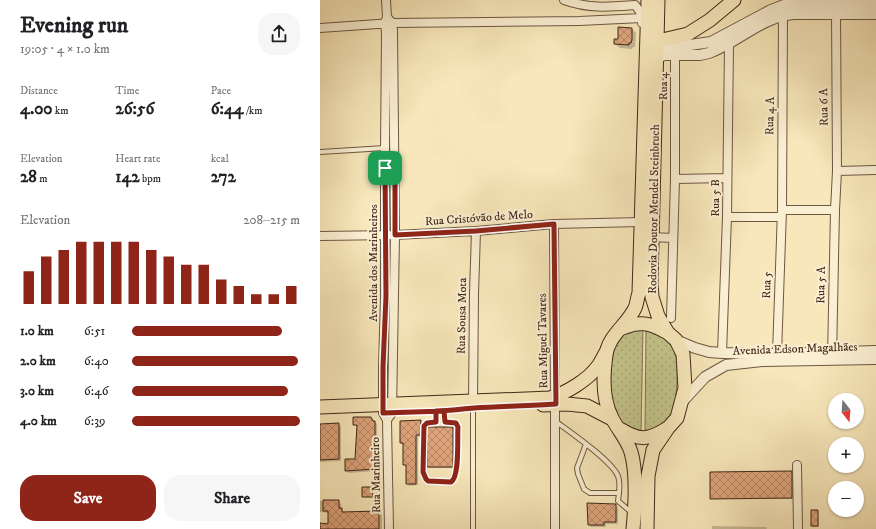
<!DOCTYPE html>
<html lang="en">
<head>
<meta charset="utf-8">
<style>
	body { margin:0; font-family:"IM FELL DW Pica",serif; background:#f6f6f6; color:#202124; height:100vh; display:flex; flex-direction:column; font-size:15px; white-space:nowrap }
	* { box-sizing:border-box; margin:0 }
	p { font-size:13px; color:#757577 }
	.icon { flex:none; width:22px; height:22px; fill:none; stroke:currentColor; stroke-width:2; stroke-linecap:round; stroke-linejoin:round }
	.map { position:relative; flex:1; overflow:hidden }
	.drawer { display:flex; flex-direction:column; background:#fff; width:320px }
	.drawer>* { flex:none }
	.needle { width:26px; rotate:163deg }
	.fabs { position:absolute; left:508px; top:393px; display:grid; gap:8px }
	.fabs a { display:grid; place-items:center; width:36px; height:36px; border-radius:50%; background:#fff; box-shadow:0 1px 3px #0004; font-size:20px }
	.pin { position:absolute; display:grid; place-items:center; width:34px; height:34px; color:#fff; margin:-17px; border-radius:8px; box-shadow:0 2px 6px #0006 }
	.round { display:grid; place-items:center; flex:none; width:42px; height:42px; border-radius:16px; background:#f6f6f6 }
	.summary { display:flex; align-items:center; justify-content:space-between; height:68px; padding:0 20px }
	h1 { font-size:22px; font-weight:700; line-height:30px }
	.metrics { display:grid; grid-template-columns:repeat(3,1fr); gap:6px; height:68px; padding:4px 20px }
	.metrics div { display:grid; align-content:center }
	.metrics b { font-size:17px; font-weight:700 }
	.metrics small { font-size:11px; font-weight:400 }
	.metrics p { font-size:11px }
	.chart { height:112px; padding:8px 20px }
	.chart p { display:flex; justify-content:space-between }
	.chart svg { width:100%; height:72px; margin-top:4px; stroke:#8f2418; stroke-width:6 }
	.button { display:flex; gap:8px; margin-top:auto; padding:8px 20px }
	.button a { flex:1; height:46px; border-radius:16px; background:#8f2418; color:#fff; font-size:16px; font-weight:700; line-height:46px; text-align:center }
	.button a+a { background:#f6f6f6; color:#202124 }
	ul { padding:0 20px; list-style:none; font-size:13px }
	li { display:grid; grid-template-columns:64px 48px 1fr; align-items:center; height:30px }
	li i { height:10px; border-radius:5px; background:#8f2418 }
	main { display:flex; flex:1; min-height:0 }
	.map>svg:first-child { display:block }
	.grass { fill:url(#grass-dots); stroke:#827652 }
	.shadow { fill:#0003 }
	.building { fill:url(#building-cross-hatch); stroke:#412719 }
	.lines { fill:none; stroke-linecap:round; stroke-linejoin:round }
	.service-casing { stroke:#6e5741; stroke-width:6 }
	.minor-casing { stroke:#6e5741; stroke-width:10 }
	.tertiary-casing { stroke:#6e5741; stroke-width:12 }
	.primary-casing { stroke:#412719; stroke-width:15 }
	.trunk-casing { stroke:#412719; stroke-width:15 }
	.service { stroke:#faefd2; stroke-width:4 }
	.minor { stroke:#faefd2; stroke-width:8 }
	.tertiary { stroke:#faefd2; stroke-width:10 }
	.primary { stroke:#f7e7ba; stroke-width:13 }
	.trunk { stroke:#f7e7ba; stroke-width:13 }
	.route-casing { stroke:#fff; stroke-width:8 }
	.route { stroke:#8f2418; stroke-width:5 }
	.labels { text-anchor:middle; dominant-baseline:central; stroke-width:4; stroke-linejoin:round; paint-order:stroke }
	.street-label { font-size:12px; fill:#412719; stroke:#faefd2 }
</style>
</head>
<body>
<main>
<section class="drawer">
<div class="summary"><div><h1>Evening run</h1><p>19:05 · 4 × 1.0 km</p></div><a class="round"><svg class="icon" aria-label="share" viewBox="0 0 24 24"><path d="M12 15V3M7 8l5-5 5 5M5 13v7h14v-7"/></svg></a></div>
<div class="metrics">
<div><p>Distance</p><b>4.00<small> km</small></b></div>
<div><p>Time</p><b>26:56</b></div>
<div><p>Pace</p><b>6:44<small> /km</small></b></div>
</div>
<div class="metrics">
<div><p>Elevation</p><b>28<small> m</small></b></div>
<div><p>Heart rate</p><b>142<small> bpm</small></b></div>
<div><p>kcal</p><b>272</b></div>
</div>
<div class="chart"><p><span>Elevation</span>208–215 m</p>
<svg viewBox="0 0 160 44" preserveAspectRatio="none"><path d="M5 44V24M15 44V15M25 44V11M35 44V6M45 44V6M55 44V6M65 44V6M75 44V11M85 44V15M95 44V20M105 44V20M115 44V29M125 44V33M135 44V38M145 44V38M155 44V33"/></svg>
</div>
<ul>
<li><b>1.0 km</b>6:51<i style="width:89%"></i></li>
<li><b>2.0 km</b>6:40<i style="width:99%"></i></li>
<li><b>3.0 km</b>6:46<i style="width:93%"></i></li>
<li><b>4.0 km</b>6:39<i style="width:100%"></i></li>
</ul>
<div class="button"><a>Save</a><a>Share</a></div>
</section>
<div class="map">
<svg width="556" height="529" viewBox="0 0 556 529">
	<defs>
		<pattern id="grass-dots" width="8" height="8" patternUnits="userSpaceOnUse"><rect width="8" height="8" fill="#c3c48b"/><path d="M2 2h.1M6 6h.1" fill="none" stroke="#a9a877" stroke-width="1.8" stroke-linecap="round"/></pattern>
		<pattern id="building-cross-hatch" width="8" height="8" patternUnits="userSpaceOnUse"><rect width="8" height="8" fill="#dea47b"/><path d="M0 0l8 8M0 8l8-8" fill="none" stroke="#b68664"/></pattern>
	</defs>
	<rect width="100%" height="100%" fill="#f7e7ba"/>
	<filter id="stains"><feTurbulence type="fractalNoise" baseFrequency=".005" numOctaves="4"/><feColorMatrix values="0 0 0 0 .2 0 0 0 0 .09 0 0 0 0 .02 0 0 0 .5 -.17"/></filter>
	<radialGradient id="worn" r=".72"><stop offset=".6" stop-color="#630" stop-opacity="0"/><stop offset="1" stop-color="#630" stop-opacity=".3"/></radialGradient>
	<path class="grass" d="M323,328L321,432L307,427L301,421L290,402L291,363L295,346L304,333Z
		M326,328C336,334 347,338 353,349C358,358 357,369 357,380C356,402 354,430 325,431Z"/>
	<path class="shadow" d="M312,29L316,33L315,47H313L312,49L300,48L295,44Z
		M51,418L57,424V471L29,473L26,471L36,460L38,427L34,425Z
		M101,421L103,424L102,437H98V485L89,486L87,483L86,467L84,464V445L81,443Z
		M0,424H19L21,427V461L0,462Z
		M132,428L133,429L134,468H109L108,467Z
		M471,472L472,474L473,499H392L391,498Z
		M52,488L53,497H44L43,496Z
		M0,501H19L21,504V509L24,513L59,512L62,514V529H0V524L9,525V513L0,512Z
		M296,505L298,508V524H286V527H271L269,525Z
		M498,511L499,527H493L492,525Z
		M392,526L446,527L447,529H392Z"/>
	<path class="building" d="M298,27L312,28V40L311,43H309V45L294,44V39H298Z
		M33,417H51L53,421H55V469L25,471V459H35L37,425H33Z
		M101,420L100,435H96V484H86V465H83V443H80V421Z
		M19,423V459L0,460V424Z
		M107,427H133V467H107Z
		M472,471V498L390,499V472Z
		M42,487H52L53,497H42Z
		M3,500H19V508H22V512L59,511V529H0V523L8,524V511H3Z
		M267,503L296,504V522H284V525H268Z
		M491,510H498V526H491Z"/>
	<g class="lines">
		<defs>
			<path id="service" d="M0,152L65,148
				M116,411V422L107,423L104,426L103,472L106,479L108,481L131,482C140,477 138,435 137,424L136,423L125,422L124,411
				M235,421C250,432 291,460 298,476C301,484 299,493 298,501L311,512
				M266,444L257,468L258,474L264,489L270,493H299
				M153,529V408"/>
			<path id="minor" d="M66,0L67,17L65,23L66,33L65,148V296L63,367V413L67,420L69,529
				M244,0C269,9 289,7 315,5C320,11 322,14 322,23
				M67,17L72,23L73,30L75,235L72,413L67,420
				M0,28L72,23L259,21L322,18
				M517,171L556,170
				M355,179L407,178
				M462,210H515
				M407,217H461
				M234,224L235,404V529
				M0,236L75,235L156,231L234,224L321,222
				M333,237L352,238
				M351,318L355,179V50
				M402,353L407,217L409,43
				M457,354L462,210L463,15
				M512,358L515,210L517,171L516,9
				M153,402L154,294L156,231
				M477,465L478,529"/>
			<path id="tertiary" d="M338,45L344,48H348L391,42L451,10L464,5L556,4
				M337,60L340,57L344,55H380L389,53C418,42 443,16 474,14H556
				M356,340L375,348L389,352L402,353L457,354L556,351
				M362,402L385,377L406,365L442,361L556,359"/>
			<path id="primary" d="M223,405L247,404L267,406L292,419
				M0,407L230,398C246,393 268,380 278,366C281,362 283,357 286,352"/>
			<path id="trunk" d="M338,41L368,34L390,20L414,0
				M300,329C320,320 330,323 348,333
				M300,429C318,440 327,441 346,429
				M313,529C315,508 317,472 311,452C307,439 298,430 292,418C282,399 283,375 286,355C288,336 307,325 315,308C317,304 317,298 319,293L328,0
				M327,529L328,476L333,450L348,428L357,418L365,388L363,354L356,340L348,333L338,316L332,297L331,283L338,0"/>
		</defs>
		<use href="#service" class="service-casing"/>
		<use href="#minor" class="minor-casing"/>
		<use href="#tertiary" class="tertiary-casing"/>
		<use href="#primary" class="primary-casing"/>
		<use href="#trunk" class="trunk-casing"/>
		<use href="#service" class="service"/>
		<use href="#minor" class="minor"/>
		<use href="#tertiary" class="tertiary"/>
		<use href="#primary" class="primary"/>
		<use href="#trunk" class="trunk"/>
	</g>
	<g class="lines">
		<defs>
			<path id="route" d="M65,168L66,296L63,367V413L124,411L125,422L136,423L138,427C137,438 140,477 131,482L108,481L106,479L103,472L104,426L107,423L116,422V411C129,411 141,409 154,408C181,406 208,406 236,404L234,224L156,231L75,235V168H65"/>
		</defs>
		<use href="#route" class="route-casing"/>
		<use href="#route" class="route"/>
	</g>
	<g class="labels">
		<g class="street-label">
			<text transform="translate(343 86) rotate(-90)">Rua 4</text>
			<text transform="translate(504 107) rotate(-91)">Rua 6 A</text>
			<text transform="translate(450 116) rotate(-89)">Rua 4 A</text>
			<text transform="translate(395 198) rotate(-90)">Rua 5 B</text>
			<text transform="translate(334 209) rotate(-89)">Rodovia Doutor Mendel Steinbruch</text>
			<text transform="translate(159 218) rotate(-4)">Rua Cristóvão de Melo</text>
			<text transform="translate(53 263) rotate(-90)">Avenida dos Marinheiros</text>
			<text transform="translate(447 285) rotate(-88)">Rua 5</text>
			<text transform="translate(501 285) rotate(-89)">Rua 5 A</text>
			<text transform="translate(142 316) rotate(-89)">Rua Sousa Mota</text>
			<text transform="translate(223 341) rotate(-91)">Rua Miguel Tavares</text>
			<text transform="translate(475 349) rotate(-2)">Avenida Edson Magalhães</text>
			<text transform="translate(56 475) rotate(-91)">Rua Marinheiro</text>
		</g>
	</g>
	<rect width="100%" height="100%" filter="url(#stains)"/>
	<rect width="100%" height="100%" fill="url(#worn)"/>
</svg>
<div class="fabs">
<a><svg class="needle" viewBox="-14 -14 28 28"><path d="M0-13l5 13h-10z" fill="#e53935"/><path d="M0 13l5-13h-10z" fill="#757577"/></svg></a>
<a>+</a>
<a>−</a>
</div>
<div class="pin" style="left:65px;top:168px;background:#1e9e55"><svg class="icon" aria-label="arrive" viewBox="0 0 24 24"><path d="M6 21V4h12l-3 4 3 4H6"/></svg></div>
</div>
</main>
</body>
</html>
